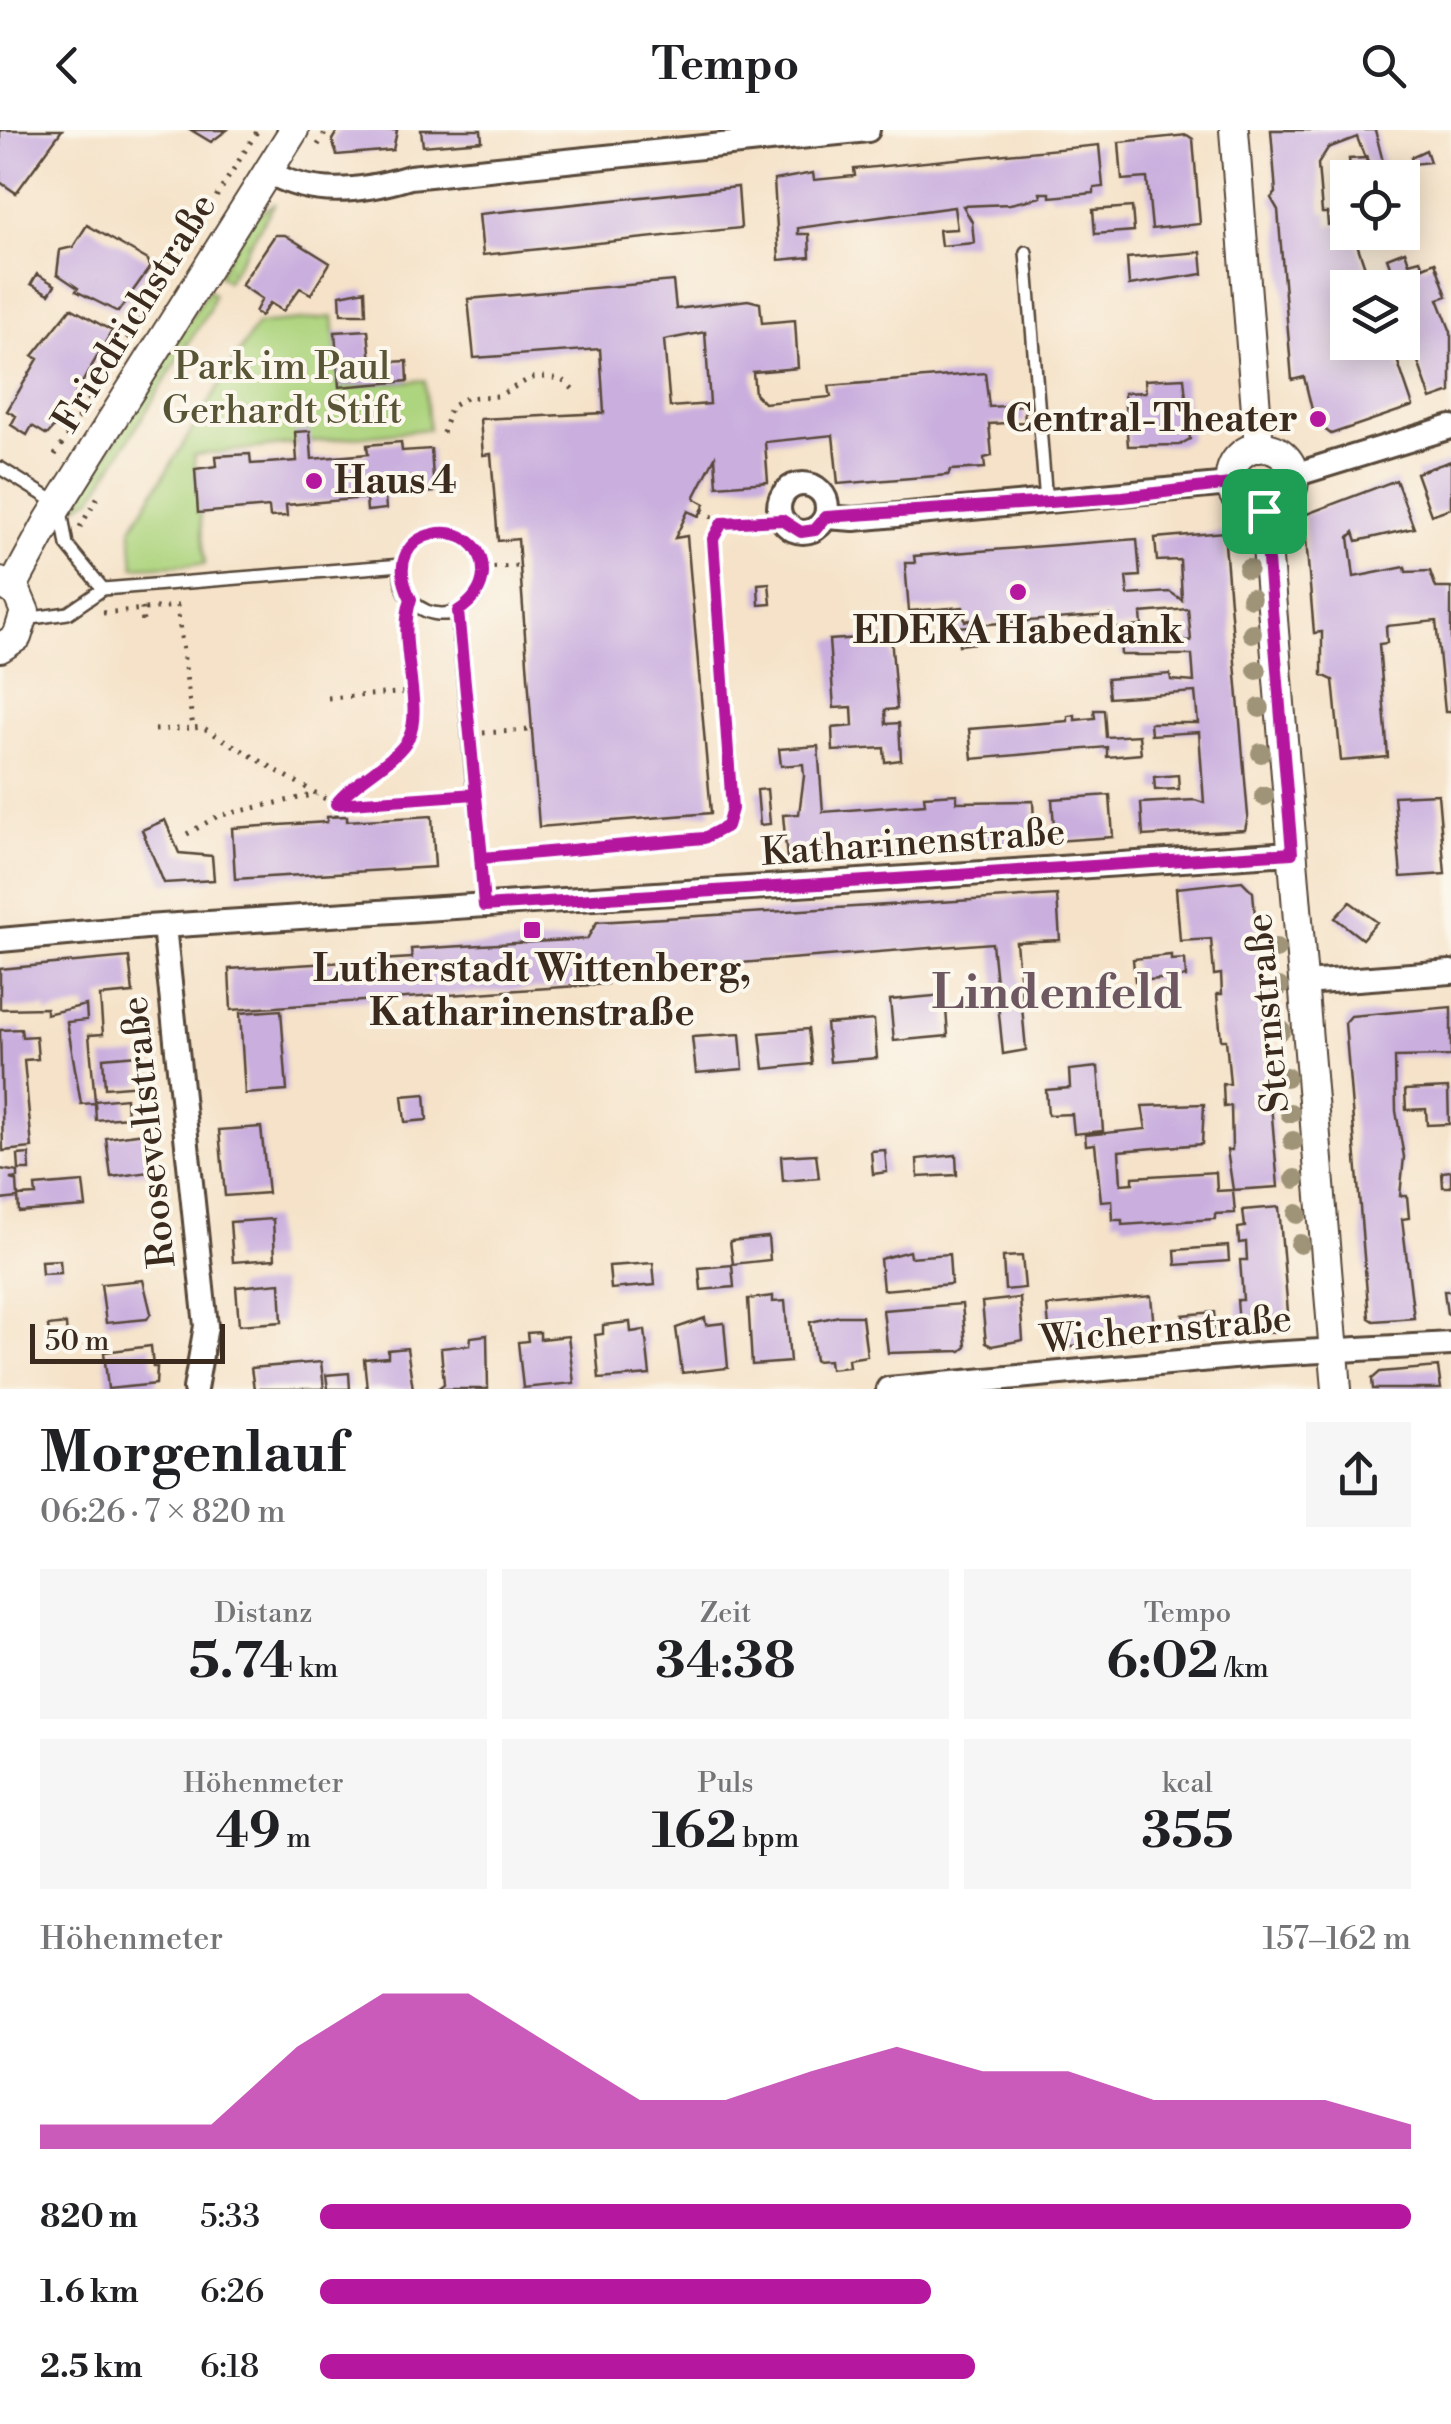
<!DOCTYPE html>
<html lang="de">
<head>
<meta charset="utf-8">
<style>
	body { margin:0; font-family:"Libre Bodoni",serif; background:#f6f6f6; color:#202124; height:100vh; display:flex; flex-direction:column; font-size:38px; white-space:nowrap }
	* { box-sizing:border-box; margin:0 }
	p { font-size:32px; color:#757577 }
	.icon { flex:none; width:55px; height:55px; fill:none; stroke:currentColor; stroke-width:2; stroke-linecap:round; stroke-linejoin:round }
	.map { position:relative; height:1259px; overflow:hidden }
	.sheet { display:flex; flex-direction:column; background:#fff; flex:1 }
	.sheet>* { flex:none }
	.buttons { position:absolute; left:1330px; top:30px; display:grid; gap:20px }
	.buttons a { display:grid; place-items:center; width:90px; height:90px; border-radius:0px; background:#fff; box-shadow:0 5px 25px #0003; font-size:50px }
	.scale { position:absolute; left:30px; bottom:25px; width:195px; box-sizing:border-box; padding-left:10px; border:5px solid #3b2a1e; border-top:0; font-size:28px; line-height:35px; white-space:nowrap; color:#3b2a1e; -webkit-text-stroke:8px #fbf7ec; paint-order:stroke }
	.pin { position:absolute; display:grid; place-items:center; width:85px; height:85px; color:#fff; margin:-42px; border-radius:20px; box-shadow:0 5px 15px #0006 }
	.round { display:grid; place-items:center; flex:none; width:105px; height:105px; border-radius:0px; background:#f6f6f6 }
	.summary { display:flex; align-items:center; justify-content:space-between; height:170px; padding:0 40px }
	h1 { font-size:55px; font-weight:700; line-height:75px }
	.figures { display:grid; grid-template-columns:repeat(3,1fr); gap:15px; height:170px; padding:10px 40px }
	.figures div { display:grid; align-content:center; border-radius:0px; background:#f6f6f6; text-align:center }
	.figures b { font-size:50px; font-weight:700 }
	.figures small { font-size:28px; font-weight:400 }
	.figures p { font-size:28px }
	.chart { height:280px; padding:20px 40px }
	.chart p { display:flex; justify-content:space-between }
	.chart svg { width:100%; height:180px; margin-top:10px; fill:#b5179e; opacity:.7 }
	ul { padding:0 40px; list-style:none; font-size:32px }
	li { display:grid; grid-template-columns:160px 120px 1fr; align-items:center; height:75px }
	li i { height:25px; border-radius:12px; background:#b5179e }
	header { display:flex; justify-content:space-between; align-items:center; height:130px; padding:0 40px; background:#fff; font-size:45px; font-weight:700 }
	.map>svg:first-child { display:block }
	.grass { fill:url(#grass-tufts); stroke:#747f4e; stroke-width:2.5 }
	.park { fill:#add47e; stroke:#747f4e; stroke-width:2.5 }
	.building { fill:#c9aede; fill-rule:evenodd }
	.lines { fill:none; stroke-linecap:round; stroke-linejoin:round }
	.service-casing { stroke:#574638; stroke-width:16 }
	.minor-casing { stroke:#574638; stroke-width:28 }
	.tertiary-casing { stroke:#574638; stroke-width:32 }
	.path { stroke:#574638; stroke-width:5; stroke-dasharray:2.5 8; stroke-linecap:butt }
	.service { stroke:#fff; stroke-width:11 }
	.minor { stroke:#fff; stroke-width:22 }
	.tertiary { stroke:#fff; stroke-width:28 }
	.tree { fill:#9f9478 }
	.route-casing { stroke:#fff; stroke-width:20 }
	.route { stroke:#b5179e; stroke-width:12 }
	.poi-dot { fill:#b5179e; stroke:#fbf7ec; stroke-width:4 }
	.labels { text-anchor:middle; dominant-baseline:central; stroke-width:8; stroke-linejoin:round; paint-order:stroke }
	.street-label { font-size:38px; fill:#3b2a1e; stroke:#fbf7ec }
	.park-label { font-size:38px; fill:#585436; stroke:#fbf7ec }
	.poi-label { font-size:38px; font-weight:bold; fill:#3b2a1e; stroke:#fbf7ec }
	.district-label { font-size:48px; font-weight:bold; fill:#6d5861; stroke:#fbf7ec }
</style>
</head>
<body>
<header><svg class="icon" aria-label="back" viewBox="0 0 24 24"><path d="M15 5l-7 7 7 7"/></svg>Tempo<svg class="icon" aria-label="search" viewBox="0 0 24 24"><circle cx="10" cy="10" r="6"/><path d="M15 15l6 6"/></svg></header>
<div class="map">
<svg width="1451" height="1259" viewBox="0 0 1451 1259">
	<defs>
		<pattern id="grass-tufts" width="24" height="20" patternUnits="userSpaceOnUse" patternTransform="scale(2.5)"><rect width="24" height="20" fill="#add47e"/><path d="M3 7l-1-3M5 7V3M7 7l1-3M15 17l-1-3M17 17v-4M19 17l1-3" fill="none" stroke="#96b66c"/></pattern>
	</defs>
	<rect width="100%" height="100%" fill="#fbf7ec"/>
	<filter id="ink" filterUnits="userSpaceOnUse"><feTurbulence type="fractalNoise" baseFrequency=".01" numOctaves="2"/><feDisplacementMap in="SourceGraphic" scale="20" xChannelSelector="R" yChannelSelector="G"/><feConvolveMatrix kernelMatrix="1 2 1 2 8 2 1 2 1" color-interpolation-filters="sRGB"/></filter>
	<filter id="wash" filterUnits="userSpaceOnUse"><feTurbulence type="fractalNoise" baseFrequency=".0048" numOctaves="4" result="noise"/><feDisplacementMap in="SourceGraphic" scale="40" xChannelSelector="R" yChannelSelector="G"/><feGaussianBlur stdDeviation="2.25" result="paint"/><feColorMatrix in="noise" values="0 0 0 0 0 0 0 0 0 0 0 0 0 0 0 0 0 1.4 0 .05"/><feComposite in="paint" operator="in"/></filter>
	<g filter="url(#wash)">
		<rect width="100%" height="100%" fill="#f5e2c8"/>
		<path class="grass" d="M275,73L227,151L218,144L253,87Z
			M208,160L214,164L209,180L93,367L74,378Z"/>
		<path class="park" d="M333,187L340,257L425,250L429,299L194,325L205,434L134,437L131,399L257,194Z"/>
		<g id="blocks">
			<path class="building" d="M0,0H62L16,63L0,52Z
				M191,0H227L211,12Z
				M338,0H397L396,6L393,20L337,25L332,10Z
				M421,0H481L482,11L423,16Z
				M1271,0H1375L1387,48H1373L1366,25L1367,37L1350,38L1349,29L1365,28L1357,7L1328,18L1318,34L1322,83H1327L1328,95L1342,94L1345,111H1356L1372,158H1348V212H1391L1413,276L1331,304L1315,292L1304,247L1292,250L1278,80L1271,68L1276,63Z
				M1187,5L1193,9L1200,94L1152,99L1147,48L1122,50L1119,12Z
				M1099,15L1103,57L1094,58V63L1050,67V63H1040L1041,67L1010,74L963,76L972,92L974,113L941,116L939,100L957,99L954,77L798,98V104H809L810,127L779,130L774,50L813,43L814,50L855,46L854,39Z
				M1426,20L1430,32L1413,34L1411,27Z
				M738,57L741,98L483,125L479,84Z
				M1132,77L1134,101L1095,104L1093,80Z
				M87,95L148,130L150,137L118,182L76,161L78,158L57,144L60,120L73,117Z
				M275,105H285L330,133L311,164L300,158L283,181L270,173L261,186L255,182L262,169L241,155Z
				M1405,121L1409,133L1420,130L1423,137L1435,132L1447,166L1438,169L1451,202V262L1431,269L1408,203L1413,202L1402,158H1398L1387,128Z
				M1201,122L1203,144L1129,155L1127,128Z
				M37,144L55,155L49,164L31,154Z
				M673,151L676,179L748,170L760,173L762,193L795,190L798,238L753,242L755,264L764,273L831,267L829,256L985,243L989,277L1024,275L1025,292L989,294L992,326L984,328L985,338L951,340L948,345L838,354L833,305L765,312L768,352L717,356L715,327L694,368L705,374L699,386L688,381L675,408L687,406L711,683L539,697L518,409L498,411L491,324L483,325L480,289L604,283L600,219L474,228L468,169ZM705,202L710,274L670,277L664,210Z
				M365,160L366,184H341L340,165Z
				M71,178L112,201L61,289L47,305L32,296L27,305L11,295L16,286L7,281L38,229L33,226Z
				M368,200L371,233L407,231L408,251L339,257L335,202Z
				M1184,248L1190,309L1179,315L1128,316L1124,263L1146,262L1145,250Z
				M310,301L312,329L368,324L367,315L401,312L402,321L431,319L434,362L385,366L386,379L367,381L366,368L286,375L287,386L270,387L269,377L198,383L195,339L217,336L216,326L250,324L251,334L297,331L295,302Z
				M1451,331V378L1431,385L1416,343Z
				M1396,350L1414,398L1357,411L1354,402L1349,407L1354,447L1405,437L1406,442L1430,441L1436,458H1451V582H1445L1436,491L1386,496L1387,513L1379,514L1388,627L1341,631L1333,550L1322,545V502L1314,503L1304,385Z
				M1224,402L1248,686L1245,700L1143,706L1141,673L1195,670L1204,673L1199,602L1151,605L1150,593H1198L1195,562L1109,568L1107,549L1170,544L1171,550L1194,552L1192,525H1121L1120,508L1191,511L1188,479L1141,483L1142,496L1110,499L1109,485L976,495L977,513L959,515L958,497L970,496V490L965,491L963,477L909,481L905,433H915L914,426L1137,409L1140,446L1126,447L1128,465L1170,462L1182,470L1180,430L1157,431L1155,408Z
				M769,453L771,474L759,475L758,454Z
				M891,506L897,579L885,580L886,594L899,593L901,630L885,632L884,618L833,621L832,598L853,596L852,577L834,578L829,510Z
				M1094,580H1104L1106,607L1139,605L1141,624L1107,627V617L972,629L969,599L1068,591V586L1075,585V590L1095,588Z
				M818,616L823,682L925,674L924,666L957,664V672L1033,671L1035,713L787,729L783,685L799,684L804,646L803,634L781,636L779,619Z
				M1178,645L1179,659L1155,660L1154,647Z
				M767,659L770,694L760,695L757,660Z
				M1438,664L1445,744L1401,747L1394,666Z
				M1110,665L1113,707L1055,711L1052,669Z
				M347,686V691L432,686L435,737L235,749L232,698L327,692V687Z
				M165,690L179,723L212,726L214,750L164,753L142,700Z
				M1242,751L1253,762L1278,1057L1233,1060L1235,1083L1215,1084V1089L1122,1095V1090H1113L1112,1070L1101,1071L1095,1014L1086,1015L1085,1005L1146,999L1142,976L1204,974L1202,1014L1119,1021L1121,1054L1133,1053V1047L1216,1042L1217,1061L1233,1060L1227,1020H1232L1231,976L1224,977L1223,954H1230L1226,910H1221L1217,864H1222L1221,844L1214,845L1211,809L1180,811L1176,758Z
				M1057,765L1060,810L1016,812L1026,920L1003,924L992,813L664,839V833L606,836L607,854L231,880L229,839L412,828L411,819L587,809L597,792Z
				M1350,772L1377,792L1362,809L1335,788Z
				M1171,825V830L1185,829L1186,847L1135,851L1133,829Z
				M129,827L133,863L100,866L103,904L89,905L95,971L126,968L127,987L96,990L95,973L81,974L67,892L87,890L86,875L46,884V878L0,879V839Z
				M945,865L948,906L894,911L890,870Z
				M1451,877V926L1395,927L1396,981L1404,1027L1400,1066H1407L1409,1088L1402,1089L1414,1188L1374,1191L1369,1188L1345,893L1351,886Z
				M281,880L287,961L245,964L240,883Z
				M874,890L877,928L830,932L826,894Z
				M21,899L22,907L36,906L38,929L24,930L32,1018L3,1021L0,900Z
				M808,899L812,934L764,939L760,903Z
				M740,904L743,939L696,943L692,907Z
				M138,925L141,955L105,958L103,928Z
				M1098,937L1103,1001L1074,1004L1072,984L1048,985L1046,960L1070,958L1069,940Z
				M1448,958L1449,994L1427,995L1426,979L1406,980L1405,960Z
				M425,964L427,990L405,992L402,966Z
				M261,997L268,1063L225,1066L219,1000Z
				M145,1003L150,1042L111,1047L106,1008Z
				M885,1020L887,1042L873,1044L871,1021Z
				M29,1024L30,1040H19L18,1025Z
				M816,1024L819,1048L783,1051L781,1026Z
				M956,1025L957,1045L918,1047L917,1029Z
				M0,1039L18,1042V1048L10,1049L17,1051L18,1068L0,1070Z
				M1451,1041V1057H1443L1442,1042Z
				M83,1052L86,1077L19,1082L18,1066L36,1065L35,1056Z
				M1279,1077L1289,1194L1283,1201L1240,1206L1237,1170H1243L1240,1130H1247L1246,1112L1239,1113L1238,1098L1245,1097L1243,1080Z
				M273,1089L275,1129L233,1132L230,1092Z
				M768,1107L770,1130L733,1134L730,1111Z
				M1228,1116L1229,1131L1176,1135L1175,1120Z
				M909,1121L910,1127L949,1124L951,1154L883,1160L880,1129Z
				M1022,1126L1025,1158L1005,1160L1003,1127Z
				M60,1130L61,1143L42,1144L41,1131Z
				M653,1133L655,1155L611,1159L609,1136Z
				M732,1135L734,1157L701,1160L699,1138Z
				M143,1150L151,1183L147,1189L106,1193L101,1154Z
				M280,1153L282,1192L239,1195L236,1157Z
				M1444,1161H1451V1184H1447Z
				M773,1166V1172L785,1171L790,1232L752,1235L748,1169Z
				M1151,1166L1155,1209L1051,1219L1047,1176Z
				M1020,1168L1023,1210L992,1216L986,1213L982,1172Z
				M962,1174L966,1217L961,1221L888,1223L883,1180Z
				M1214,1182L1216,1203L1184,1206L1183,1185Z
				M839,1186H862L867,1226L848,1229L849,1237L830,1239L829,1230L815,1231L810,1192Z
				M705,1188L706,1195L724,1193L728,1238L682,1243L676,1198Z
				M630,1192L631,1202L645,1200L650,1245L599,1249L595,1205L603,1204V1195Z
				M66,1194L67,1210L50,1212L48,1196Z
				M540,1202V1209L568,1206L574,1253L523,1258L518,1212L528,1211L527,1203Z
				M487,1205L488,1259H437L444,1254L441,1218L470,1215L471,1207Z
				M151,1216L153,1237H157L156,1254L108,1259L104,1222Z
				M407,1218L413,1259H367L364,1229L388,1227V1220Z
				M321,1232L324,1259H254L251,1238Z
				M1438,1237L1441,1259H1373L1372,1249L1380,1242Z
				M349,1243L350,1259H328L326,1245Z"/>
		</g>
	</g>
	<g filter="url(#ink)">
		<use href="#blocks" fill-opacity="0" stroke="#574638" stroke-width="2.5"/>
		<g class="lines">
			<defs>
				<path id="service" d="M1026,122L1046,372
					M0,338L60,375L67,415L103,459
					M401 443a41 41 0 1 1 82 0a41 41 0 1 1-82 0Z
					M457,481L484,775
					M25,489L68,483L103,459L402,435"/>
				<path id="minor" d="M267,41C312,68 361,62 410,47L868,0
					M1294,345L1451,297
					M779 378a24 24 0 1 1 48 0a24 24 0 1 1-48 0Z
					M826,387L854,389L1230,354
					M164,796L206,1196L195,1259
					M0,810L146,797L1292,723
					M1304,853L1451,842
					M888,1259L1266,1224L1451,1214"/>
				<path id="tertiary" d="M1234,0L1259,318
					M1230 349a32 32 0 1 1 64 0a32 32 0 1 1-64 0Z
					M1264,381L1337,1259
					M0,452L17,463L25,482L17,507L0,518
					M12,458L49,390L294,0"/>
			</defs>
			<use href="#service" class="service-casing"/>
			<use href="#minor" class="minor-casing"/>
			<use href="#tertiary" class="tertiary-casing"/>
			<path class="path" d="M318,15L327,0
				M443,303L450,278L466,268L498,266L531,248L545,247L562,249L576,262
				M55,325L258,0
				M702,380L722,393L781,390
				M80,397L100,363
				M483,438L517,436
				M142,478L143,495
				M103,483L177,476L193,598L202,597L336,675C353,651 398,631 409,607C424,574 396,511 411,469
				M328,568L410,562
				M155,600L193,598
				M483,603L530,600
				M336,687V675L457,666
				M187,704L218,686L317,664
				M496,726L704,708L727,696L732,679L713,409L722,393"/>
			<use href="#service" class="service"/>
			<use href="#minor" class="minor"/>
			<use href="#tertiary" class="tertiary"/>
		</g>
		<g class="tree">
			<circle cx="1248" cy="439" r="10"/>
			<circle cx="1251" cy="468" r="10"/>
			<circle cx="1252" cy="503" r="10"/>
			<circle cx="1257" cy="540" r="10"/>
			<circle cx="1260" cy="578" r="10"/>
			<circle cx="1261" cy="623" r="10"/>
			<circle cx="1264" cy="666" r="10"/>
			<circle cx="1276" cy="819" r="10"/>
			<circle cx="1279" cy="857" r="10"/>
			<circle cx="1281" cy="900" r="10"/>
			<circle cx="1286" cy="947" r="10"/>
			<circle cx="1290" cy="983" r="10"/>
			<circle cx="1293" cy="1011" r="10"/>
			<circle cx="1295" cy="1049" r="10"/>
			<circle cx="1297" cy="1084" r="10"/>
			<circle cx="1300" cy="1114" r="10"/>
		</g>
	</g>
	<g class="lines" filter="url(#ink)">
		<defs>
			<path id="route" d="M1264,381L1240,373L1230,354L1123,367L826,387L815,400L801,402L782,390L722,393L713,409L732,679L727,696L704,708L482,728L458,481C472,472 482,461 483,444C485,379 372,394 411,469C396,511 424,575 409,607C398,631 353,651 336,674L475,664L484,776L1292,723L1264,381"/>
		</defs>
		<use href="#route" class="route-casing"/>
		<use href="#route" class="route"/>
	</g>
	<g class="poi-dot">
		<circle cx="1318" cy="289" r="10"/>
		<circle cx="314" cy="351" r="10"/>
		<circle cx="1018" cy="462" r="10"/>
		<rect x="522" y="790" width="20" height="20" rx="5"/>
	</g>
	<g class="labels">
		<g class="street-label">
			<text transform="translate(135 183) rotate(-58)">Friedrichstraße</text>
			<text transform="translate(913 713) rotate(-4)">Katharinenstraße</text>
			<text transform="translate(1268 883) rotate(-95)">Sternstraße</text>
			<text transform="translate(149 1002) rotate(-96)">Rooseveltstraße</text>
			<text transform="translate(1166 1200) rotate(-5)">Wichernstraße</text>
		</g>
		<g class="park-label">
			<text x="282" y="237">Park im Paul<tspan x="282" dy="44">Gerhardt Stift</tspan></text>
		</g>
		<g class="poi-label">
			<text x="1298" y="289" text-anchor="end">Central-Theater</text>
			<text x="334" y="351" text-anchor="start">Haus 4</text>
			<text x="1018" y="501">EDEKA Habedank</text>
			<text x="532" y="839">Lutherstadt Wittenberg,<tspan x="532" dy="44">Katharinenstraße</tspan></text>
		</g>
		<g class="district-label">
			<text x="1057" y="864">Lindenfeld</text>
		</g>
	</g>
</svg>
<div class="buttons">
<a><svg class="icon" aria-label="locate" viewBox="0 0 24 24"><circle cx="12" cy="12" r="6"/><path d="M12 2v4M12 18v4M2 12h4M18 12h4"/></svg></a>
<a><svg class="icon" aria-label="layers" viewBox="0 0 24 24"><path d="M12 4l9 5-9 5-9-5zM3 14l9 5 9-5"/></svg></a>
</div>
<div class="scale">50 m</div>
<div class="pin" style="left:1264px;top:381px;background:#1e9e55"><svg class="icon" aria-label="arrive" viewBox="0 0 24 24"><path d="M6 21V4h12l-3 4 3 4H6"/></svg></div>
</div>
<section class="sheet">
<div class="summary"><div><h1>Morgenlauf</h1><p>06:26 · 7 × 820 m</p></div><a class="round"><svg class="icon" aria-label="share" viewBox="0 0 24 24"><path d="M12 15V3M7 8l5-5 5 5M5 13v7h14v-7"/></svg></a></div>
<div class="figures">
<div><p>Distanz</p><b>5.74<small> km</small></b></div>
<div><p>Zeit</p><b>34:38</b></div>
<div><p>Tempo</p><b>6:02<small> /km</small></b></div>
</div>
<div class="figures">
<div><p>Höhenmeter</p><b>49<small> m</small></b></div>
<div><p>Puls</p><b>162<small> bpm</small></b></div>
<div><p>kcal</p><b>355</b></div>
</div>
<div class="chart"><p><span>Höhenmeter</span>157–162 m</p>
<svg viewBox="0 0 160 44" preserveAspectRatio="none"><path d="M0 44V38L10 38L20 38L30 19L40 6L50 6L60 19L70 32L80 32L90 25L100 19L110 25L120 25L130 32L140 32L150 32L160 38V44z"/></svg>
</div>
<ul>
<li><b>820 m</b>5:33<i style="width:100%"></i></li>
<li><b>1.6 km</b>6:26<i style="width:56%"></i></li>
<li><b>2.5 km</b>6:18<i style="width:60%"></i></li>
</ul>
</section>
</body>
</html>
